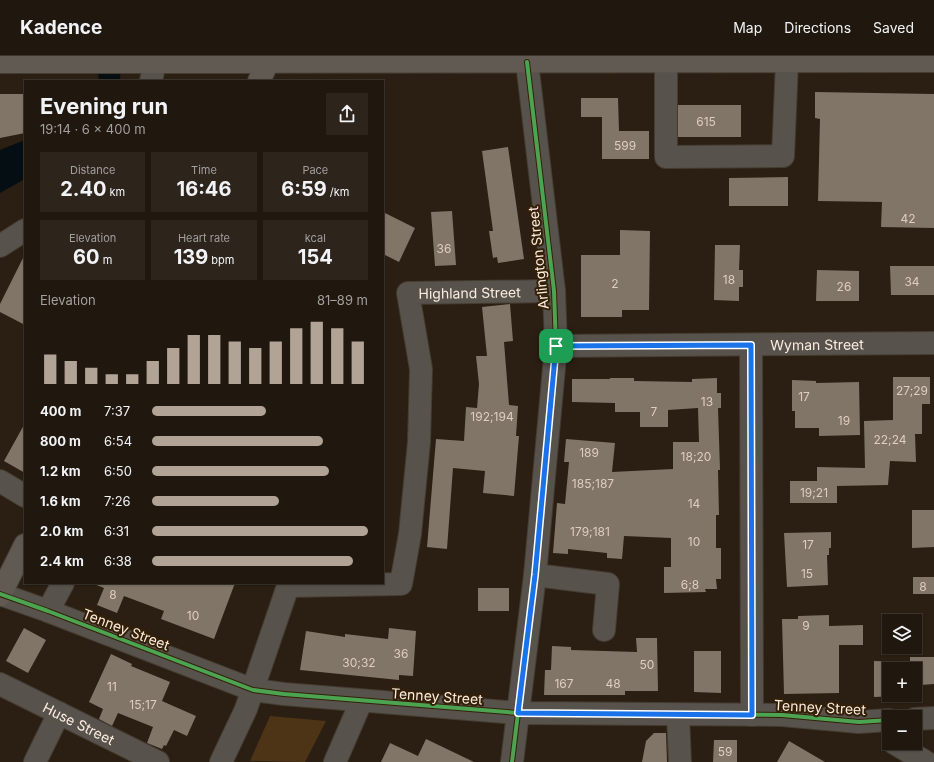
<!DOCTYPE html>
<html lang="en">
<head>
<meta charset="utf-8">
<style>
	body { margin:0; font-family:Inter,sans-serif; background:#2d241c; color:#f1f3f6; height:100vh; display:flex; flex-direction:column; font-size:15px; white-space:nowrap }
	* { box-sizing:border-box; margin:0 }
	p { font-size:13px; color:#a29f9e }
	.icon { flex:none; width:22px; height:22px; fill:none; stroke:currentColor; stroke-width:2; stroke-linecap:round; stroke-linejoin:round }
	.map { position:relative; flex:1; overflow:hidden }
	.panel { position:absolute; left:24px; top:24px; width:360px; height:504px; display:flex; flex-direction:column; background:#20170e; border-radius:0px; box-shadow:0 1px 3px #0004,0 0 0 1px #3d362e }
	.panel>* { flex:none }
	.controls { position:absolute; left:882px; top:558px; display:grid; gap:8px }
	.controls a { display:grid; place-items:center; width:40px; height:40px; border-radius:0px; background:#20170e; box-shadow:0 1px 3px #0004,0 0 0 1px #3d362e; font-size:20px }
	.pin { position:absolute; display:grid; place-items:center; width:34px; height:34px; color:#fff; margin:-17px; border-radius:8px; box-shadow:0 2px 6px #0006 }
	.round { display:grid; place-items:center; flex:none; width:42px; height:42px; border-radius:0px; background:#2d241c }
	.summary { display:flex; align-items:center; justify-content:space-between; height:68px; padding:0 16px }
	h1 { font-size:22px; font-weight:700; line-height:30px }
	.metrics { display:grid; grid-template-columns:repeat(3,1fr); gap:6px; height:68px; padding:4px 16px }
	.metrics div { display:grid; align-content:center; border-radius:0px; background:#2d241c; text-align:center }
	.metrics b { font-size:20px; font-weight:700 }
	.metrics small { font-size:11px; font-weight:400 }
	.metrics p { font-size:11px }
	.chart { height:112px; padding:8px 16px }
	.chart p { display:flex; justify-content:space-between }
	.chart svg { width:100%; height:72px; margin-top:4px; stroke:#b1a497; stroke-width:6 }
	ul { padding:0 16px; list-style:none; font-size:13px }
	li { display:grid; grid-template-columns:64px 48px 1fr; align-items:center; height:30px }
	li i { height:10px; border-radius:5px; background:#b1a497 }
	header { display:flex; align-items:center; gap:24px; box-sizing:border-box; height:56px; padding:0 20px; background:#20170e; border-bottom:1px solid #3d362e }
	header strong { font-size:19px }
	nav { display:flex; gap:22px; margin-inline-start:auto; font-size:14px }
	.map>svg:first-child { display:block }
	.green { fill:#4e3416 }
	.water { fill:#040e13 }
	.building { fill:#817567; fill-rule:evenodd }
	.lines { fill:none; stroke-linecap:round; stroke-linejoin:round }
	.minor-casing { stroke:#453c30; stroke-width:24 }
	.major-casing { stroke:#453c30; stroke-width:24 }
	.minor { stroke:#58524d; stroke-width:22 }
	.major { stroke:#605a53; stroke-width:22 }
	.cycleway-casing { stroke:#342008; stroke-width:6 }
	.cycleway { stroke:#4ca352; stroke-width:4 }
	.route-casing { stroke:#fff; stroke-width:8 }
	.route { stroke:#1a73e8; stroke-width:5 }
	.labels { text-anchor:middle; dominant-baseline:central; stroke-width:4; stroke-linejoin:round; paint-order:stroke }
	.number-label { font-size:12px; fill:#dccec0 }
	.street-label { font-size:14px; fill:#faecde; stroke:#342008 }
</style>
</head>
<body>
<header>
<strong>Kadence</strong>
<nav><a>Map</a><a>Directions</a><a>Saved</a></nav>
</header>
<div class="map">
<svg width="934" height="706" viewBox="0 0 934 706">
	<rect width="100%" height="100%" fill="#2a1f12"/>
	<path class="green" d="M270,660L326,665L305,706L250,705Z"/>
	<path class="water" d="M96,0H121L120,25H99Z
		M25,84V123L0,137V94Z"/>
	<path class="building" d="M815,36L934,38V172L881,171L882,146L818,145L820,63L815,62Z
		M0,38H25V77L0,82Z
		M581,42H618L619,75H649V103H602V61H581Z
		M678,49H741V81H678Z
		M508,91L524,203L498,207L497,201L493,202L489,175H493L482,95Z
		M788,121V150H729V122Z
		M452,155L456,209L435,210L431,156Z
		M383,156L415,172L399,206L383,198Z
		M620,174L650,175L649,254H622V261H581V199H620Z
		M715,189H740L739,214H743V231H739V245L714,244Z
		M25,198V269L0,256V248Z
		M890,210H934V239H891Z
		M817,214L859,215V245H816Z
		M510,248L513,285L504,286L509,349L518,350L516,380H519L514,440L483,437L485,415L453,412L447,493L427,491L436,383L464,385L466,351L477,352L479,328L476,300H487L482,251Z
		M893,321H930V348H922V378H915L916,406L890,405L888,429L837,430V447H790V425H817V411L865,412L864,365L893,364Z
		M610,322H634V325L692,326V323L717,322V337H721V352H718L720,414H718L719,459H716V492H721V523H716L717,533H705L706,536L664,537V511H671V482L624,480L622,503L607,502V497L568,493V498L553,497L557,447L565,448L569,406H564L566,383L615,387L612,416L673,413V386H699L698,352L668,354V371H640V356H615V347L572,346V323H610Z
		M792,324L816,325V327L859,326L860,379L819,380V372H795V355H792Z
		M25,367V417L4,405Z
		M912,454H934V491L912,492Z
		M831,476V492H829V499H827L828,529L787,531L784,477Z
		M913,521H934V538H913Z
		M94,527H235L214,583L161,563L164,555L124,540L117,557L97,549L104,532L94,528Z
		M478,532H509V555H478Z
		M829,559V570L863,569V589H839V637L784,638L782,563H798V560Z
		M24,572L46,584L28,617L6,605Z
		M389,572L416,575L413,620L399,619V624L300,614L306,575L345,581V578L388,583Z
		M636,582H657L658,635H625V639H544L545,614H551L552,590L571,591V594L637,596Z
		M694,595H721V637L694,636Z
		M111,598L132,608L131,610L170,626L162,645L196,660L187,680L174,674L166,690L164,689L162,693L147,687L153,671L118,657L112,670L99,663L103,653L89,646Z
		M910,601H934V628L921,629V639L874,641V605L910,606ZM889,613H915V639H889Z
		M654,677H666L667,706H642L646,685Z
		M426,683L474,706H381L390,687L418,700Z
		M714,684H737V706H713Z
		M789,685L825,706H777Z"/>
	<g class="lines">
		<defs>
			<g id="minor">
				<path d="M666,6V101L783,100L787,6"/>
				<path d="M151,25L155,6"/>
				<path d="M0,190L25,174"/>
				<path d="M751,289L752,659"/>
				<path id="s1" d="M556,290L934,287"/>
				<path d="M0,425L25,440"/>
				<path d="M535,519L608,528L604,574"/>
				<path id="s2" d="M288,530L401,528L410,478L419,386L421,313L408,237L554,235"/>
				<path d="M0,538L48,555L253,634L284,638L518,657L782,659L859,666L889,664"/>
				<path d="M48,555L63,527"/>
				<path id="s3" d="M0,628L158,706"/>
				<path d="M678,659L680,706"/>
				<path d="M915,663L934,662"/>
				<path d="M894,687L926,706"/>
				<path d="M35,706L59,657"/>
				<path d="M221,706L246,653L289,527"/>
				<path d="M335,706L361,646"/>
				<path d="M512,706L535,519L556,290L554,235L527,6"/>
			</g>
			<path id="major" d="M0,6L934,5
				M259,25L268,6
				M0,539L25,489"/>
		</defs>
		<use href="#minor" class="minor-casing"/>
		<use href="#major" class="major-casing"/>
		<use href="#minor" class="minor"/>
		<use href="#major" class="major"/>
		<defs>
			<path id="cycleway" d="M0,538L48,555L253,634L284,638L518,657L782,659L859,666L889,664
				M512,706L535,519L556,290L554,235L527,6"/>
		</defs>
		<use href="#cycleway" class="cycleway-casing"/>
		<use href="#cycleway" class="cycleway"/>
	</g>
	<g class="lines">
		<defs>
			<path id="route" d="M751,289L752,659L518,657L535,519L556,290Z"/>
		</defs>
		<use href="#route" class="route-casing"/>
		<use href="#route" class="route"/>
	</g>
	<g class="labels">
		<g class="number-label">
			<text x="706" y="65">615</text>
			<text x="625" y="89">599</text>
			<text x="908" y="162">42</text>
			<text x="444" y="192">36</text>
			<text x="729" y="223">18</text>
			<text x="912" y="225">34</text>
			<text x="615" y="227">2</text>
			<text x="844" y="230">26</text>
			<text x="912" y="334">27;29</text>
			<text x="804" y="340">17</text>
			<text x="707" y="345">13</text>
			<text x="654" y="355">7</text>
			<text x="492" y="360">192;194</text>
			<text x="844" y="364">19</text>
			<text x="890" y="383">22;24</text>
			<text x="589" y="396">189</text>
			<text x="696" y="400">18;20</text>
			<text x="593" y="427">185;187</text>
			<text x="814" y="436">19;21</text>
			<text x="694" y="447">14</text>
			<text x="590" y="475">179;181</text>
			<text x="694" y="485">10</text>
			<text x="808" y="488">17</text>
			<text x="807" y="517">15</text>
			<text x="690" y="528">6;8</text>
			<text x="923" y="530">8</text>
			<text x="113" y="538">8</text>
			<text x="193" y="559">10</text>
			<text x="806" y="569">9</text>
			<text x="401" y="597">36</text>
			<text x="359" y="606">30;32</text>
			<text x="647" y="608">50</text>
			<text x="564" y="627">167</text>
			<text x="613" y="627">48</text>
			<text x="112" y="630">11</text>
			<text x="143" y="648">15;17</text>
			<text x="725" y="695">59</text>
		</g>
		<g class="street-label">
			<text transform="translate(538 202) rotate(-96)">Arlington Street</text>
			<text stroke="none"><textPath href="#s2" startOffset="468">Highland Street</textPath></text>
			<text stroke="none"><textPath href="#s1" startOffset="261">Wyman Street</textPath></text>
			<text transform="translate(126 573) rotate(21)">Tenney Street</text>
			<text transform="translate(437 640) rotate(4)">Tenney Street</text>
			<text transform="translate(820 651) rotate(3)">Tenney Street</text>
			<text stroke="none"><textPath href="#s3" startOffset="88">Huse Street</textPath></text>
		</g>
	</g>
</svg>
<div class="controls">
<a><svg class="icon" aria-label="layers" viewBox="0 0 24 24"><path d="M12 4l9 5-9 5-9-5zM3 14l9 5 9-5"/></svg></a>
<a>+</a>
<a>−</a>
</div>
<div class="pin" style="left:556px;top:290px;background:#1e9e55"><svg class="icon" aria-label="arrive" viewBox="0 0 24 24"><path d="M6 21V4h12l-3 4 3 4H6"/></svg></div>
<section class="panel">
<div class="summary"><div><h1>Evening run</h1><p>19:14 · 6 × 400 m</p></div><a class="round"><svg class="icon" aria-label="share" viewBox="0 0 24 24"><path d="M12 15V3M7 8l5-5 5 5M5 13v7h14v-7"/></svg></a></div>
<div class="metrics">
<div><p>Distance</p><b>2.40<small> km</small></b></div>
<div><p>Time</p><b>16:46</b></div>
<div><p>Pace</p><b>6:59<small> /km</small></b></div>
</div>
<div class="metrics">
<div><p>Elevation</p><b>60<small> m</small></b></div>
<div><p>Heart rate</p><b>139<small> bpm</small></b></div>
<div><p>kcal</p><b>154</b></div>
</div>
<div class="chart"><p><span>Elevation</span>81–89 m</p>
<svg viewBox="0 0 160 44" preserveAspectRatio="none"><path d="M5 44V26M15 44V30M25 44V34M35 44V38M45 44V38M55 44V30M65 44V22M75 44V14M85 44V14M95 44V18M105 44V22M115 44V18M125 44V10M135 44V6M145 44V10M155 44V18"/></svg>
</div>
<ul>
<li><b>400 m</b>7:37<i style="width:53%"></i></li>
<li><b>800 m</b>6:54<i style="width:79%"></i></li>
<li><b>1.2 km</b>6:50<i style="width:82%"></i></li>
<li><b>1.6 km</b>7:26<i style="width:59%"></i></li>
<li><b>2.0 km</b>6:31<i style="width:100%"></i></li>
<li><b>2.4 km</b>6:38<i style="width:93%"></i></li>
</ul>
</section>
</div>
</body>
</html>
